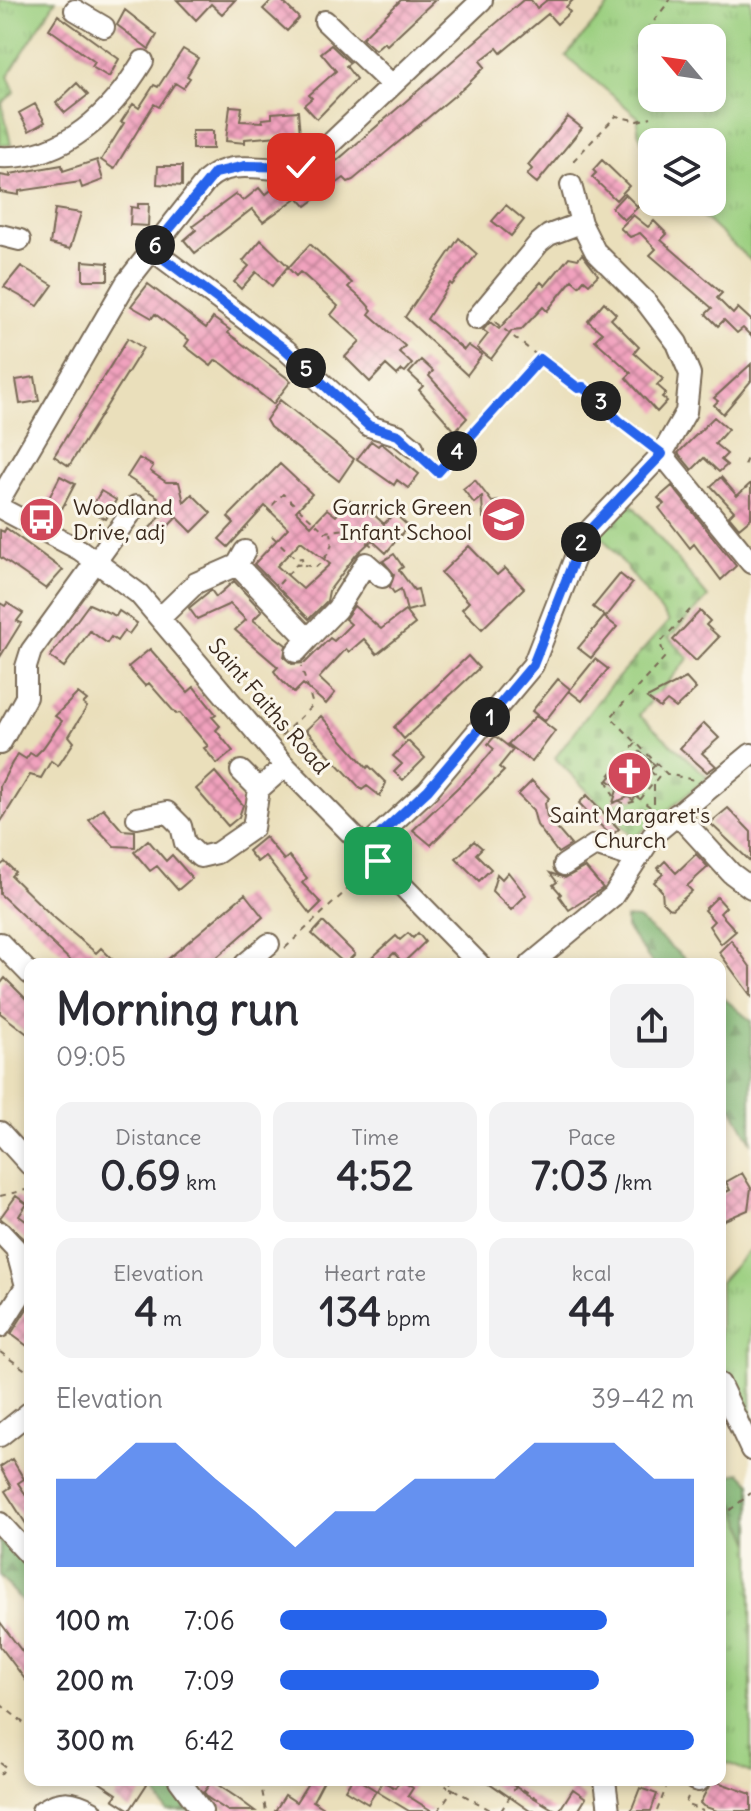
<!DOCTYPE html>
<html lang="en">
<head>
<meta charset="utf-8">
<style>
	body { margin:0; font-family:Delius,sans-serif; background:#f2f2f3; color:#2b2b33; height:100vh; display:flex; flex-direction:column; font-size:30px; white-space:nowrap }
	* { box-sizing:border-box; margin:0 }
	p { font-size:26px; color:#7c7c81 }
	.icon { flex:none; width:44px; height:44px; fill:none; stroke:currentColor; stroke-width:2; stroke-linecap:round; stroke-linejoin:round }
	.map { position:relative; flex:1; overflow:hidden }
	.side { position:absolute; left:24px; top:958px; width:702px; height:828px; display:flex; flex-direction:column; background:#fff; border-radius:16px; box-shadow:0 4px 12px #0003 }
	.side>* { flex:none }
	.needle { width:52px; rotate:299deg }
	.buttons { position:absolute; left:638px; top:24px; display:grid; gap:16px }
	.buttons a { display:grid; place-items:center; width:88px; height:88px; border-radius:16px; background:#fff; box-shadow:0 4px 12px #0003; font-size:40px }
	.pin { position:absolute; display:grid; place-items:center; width:68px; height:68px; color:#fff; margin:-34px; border-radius:16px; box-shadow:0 4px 12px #0006 }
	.km { position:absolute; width:40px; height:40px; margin:-20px; border-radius:50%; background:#222; color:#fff; font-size:22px; line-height:40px; text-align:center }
	.round { display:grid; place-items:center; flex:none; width:84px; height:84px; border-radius:16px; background:#f2f2f3 }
	.headline { display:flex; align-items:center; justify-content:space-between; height:136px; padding:0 32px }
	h1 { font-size:44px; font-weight:800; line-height:60px }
	.metrics { display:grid; grid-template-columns:repeat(3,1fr); gap:12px; height:136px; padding:8px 32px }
	.metrics div { display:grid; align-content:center; border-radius:16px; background:#f2f2f3; text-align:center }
	.metrics b { font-size:40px; font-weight:800 }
	.metrics small { font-size:22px; font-weight:400 }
	.metrics p { font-size:22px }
	.chart { height:224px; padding:16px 32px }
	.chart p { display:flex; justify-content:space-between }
	.chart svg { width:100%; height:144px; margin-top:8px; fill:#2563eb; opacity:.7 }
	ul { padding:0 32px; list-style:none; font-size:26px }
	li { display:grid; grid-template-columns:128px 96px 1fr; align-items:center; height:60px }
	li i { height:20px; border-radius:10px; background:#2563eb }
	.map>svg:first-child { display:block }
	.forest { fill:url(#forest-firs); stroke:#5c6e46; stroke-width:2 }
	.cemetery { fill:url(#cemetery-stones); stroke:#6b7c4f; stroke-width:2; fill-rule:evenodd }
	.park { fill:url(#park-tufts); stroke:#6b7c4f; stroke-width:2; fill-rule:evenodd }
	.building { fill:url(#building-cross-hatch); fill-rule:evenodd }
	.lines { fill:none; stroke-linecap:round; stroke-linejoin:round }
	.minor-casing { stroke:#786955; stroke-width:24 }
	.path { stroke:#786955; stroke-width:2; stroke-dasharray:6 6; stroke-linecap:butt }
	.minor { stroke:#fff; stroke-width:20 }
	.route-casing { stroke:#fff; stroke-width:16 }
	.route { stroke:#2563eb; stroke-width:10 }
	.labels { text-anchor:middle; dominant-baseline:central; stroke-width:6; stroke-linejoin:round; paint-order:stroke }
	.poi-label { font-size:22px; fill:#3b2a1e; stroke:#fbf7ec; text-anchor:start }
	.street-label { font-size:22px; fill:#3b2a1e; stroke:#fbf7ec }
</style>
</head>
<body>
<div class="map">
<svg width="751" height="1811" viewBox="0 0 751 1811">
	<defs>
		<pattern id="forest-firs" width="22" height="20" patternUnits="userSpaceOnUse" patternTransform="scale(2)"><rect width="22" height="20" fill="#7cb26e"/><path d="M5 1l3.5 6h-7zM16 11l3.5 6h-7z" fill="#67915a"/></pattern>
		<pattern id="cemetery-stones" width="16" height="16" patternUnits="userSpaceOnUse" patternTransform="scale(2)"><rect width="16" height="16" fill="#9bcf80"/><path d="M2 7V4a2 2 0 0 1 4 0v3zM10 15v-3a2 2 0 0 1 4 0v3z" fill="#86b26e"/></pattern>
		<pattern id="park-tufts" width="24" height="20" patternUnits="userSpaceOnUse" patternTransform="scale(2)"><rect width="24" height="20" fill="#9bcf80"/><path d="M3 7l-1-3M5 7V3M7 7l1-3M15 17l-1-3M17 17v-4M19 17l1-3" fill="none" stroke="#86b26e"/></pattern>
		<pattern id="building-cross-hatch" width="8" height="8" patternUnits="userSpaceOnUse" patternTransform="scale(2)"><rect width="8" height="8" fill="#f1a2be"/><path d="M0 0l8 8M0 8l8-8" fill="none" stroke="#c4849a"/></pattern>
	</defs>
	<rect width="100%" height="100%" fill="#fbf7ec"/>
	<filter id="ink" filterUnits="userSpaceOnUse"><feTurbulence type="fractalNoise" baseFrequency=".0125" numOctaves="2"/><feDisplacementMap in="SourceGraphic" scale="16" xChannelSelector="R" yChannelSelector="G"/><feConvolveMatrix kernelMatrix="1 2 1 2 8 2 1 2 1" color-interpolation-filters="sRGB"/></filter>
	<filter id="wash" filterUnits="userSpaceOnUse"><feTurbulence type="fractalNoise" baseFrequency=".006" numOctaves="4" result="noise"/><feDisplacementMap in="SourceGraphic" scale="32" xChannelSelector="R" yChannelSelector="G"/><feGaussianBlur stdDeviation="1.8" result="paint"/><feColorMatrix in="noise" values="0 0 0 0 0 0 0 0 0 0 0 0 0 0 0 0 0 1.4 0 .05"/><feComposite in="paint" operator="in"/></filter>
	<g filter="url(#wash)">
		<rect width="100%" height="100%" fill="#eadfbb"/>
		<path class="forest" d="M626,918L638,919L691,964H653L626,928Z
			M720,995L751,1021V1142L720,1086Z
			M741,1473L751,1483V1544L734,1504H720V1477Z
			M0,1538L30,1569V1610L0,1576Z
			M146,1780H173L192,1811H167Z"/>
		<path class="cemetery" d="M629,501L708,597L669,638L689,658L639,715L708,777L634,838L555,758L604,693L669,621L599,533ZM625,760L630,764L654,765L645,777L649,781L633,800L626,795H616L620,789L608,779Z"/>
		<path class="park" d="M0,0H56L8,76L15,92L2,103L11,145H0Z
			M614,0H751V261L687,202H712V142H652V161L638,132V117L566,56ZM652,38H712V98H652Z
			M751,1248V1429L720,1357V1282Z
			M725,1502L734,1504L751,1544V1773L720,1760V1504Z"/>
		<g id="blocks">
			<path class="building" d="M177,0H235L222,14L211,4L196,20Z
				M272,0H281L299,18L287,31L263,9Z
				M401,0H435L387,45L384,42L375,50L362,38Z
				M523,0H531L537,8L547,0H573L566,7L570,12L557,24L548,14L501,53L497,48L480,61L485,67L466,86L353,180L348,182L344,178L306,206L298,197L263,222L252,209L195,253L184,240L196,230L193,226L236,194L243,201L259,188L265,195L281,182L288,190L301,180L307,178L311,183Z
				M125,10L157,35L149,49L117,25Z
				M58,15L119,59L109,77L92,67L95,62L49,29Z
				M331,45L350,63L346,66L356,79L317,119L304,105L312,98L309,95L336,71L321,53Z
				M183,49L198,58L187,76L190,78L183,88L175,83L159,107L154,104L114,169L101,160L124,123L121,122L133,104L139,108L154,85L158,87Z
				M77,83L88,95L65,113L56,103Z
				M35,104L45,122L29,131L19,113Z
				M230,106L242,107L240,121L263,122L262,119L272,118V113L298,111L300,134L245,139V143L226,141Z
				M568,117L582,128L537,183L527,175L532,169L528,165Z
				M192,131H213V149H192Z
				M97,160L103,180L82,188L80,182L19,191V195L0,192V175L11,177L10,174L62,165L63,171Z
				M602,160L629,186L616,200L592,177L596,173L593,170Z
				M158,166H182V186L157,184Z
				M625,194L638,207L624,220L612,208Z
				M138,204H149L148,226L130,225L131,207L138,208Z
				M506,205L524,220L511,236L492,221Z
				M55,209L81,213L70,249L50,244Z
				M633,215L648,227L654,221L667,234L661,240L722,293L717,298L733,314L738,308L751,320V336L743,328L737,333L724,320L718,326L706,314L712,308L650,255L656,249L640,233L630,237L620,228Z
				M459,238L477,254L452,285L450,283L427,319L464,350L468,345L482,355L467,375L405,317Z
				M261,240L288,266L272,286L256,272L241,289L234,282L249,266L243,261Z
				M310,244L352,283L348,287L365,302L372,310L369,314L405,346L399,352L412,364L405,372L402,370L397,375L386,365L370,382L345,357L360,341L331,315L338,306L305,276L300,272L296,276L288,268Z
				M582,254L598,275L589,284L584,280L579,286L572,280L547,311L543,307L521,330L512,331L491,359L477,348L488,334L483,330L490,322L499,329L541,282L545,286L569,257L578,259Z
				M83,261L108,263V280H83Z
				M21,266L53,285L38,306L4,287Z
				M148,284L206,328L213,318L230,330L228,333L291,381L273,404L223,364L216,360L211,366L185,346L189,340L155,314L152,318L131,306Z
				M604,302L616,314L611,319L639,347L634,353L663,379L657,385L666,393L662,397L667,401L657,412L626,378L631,373L595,340L602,333L588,321Z
				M128,338L143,348L69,466L54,456Z
				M421,360L433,371L429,376L467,418L455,431L419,390L423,386L409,373Z
				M751,364V381L723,414L714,405L718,401L714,398Z
				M35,377L39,401L20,404L16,380Z
				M280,400L354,459L339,481L270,427L266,420Z
				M714,417L728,429L715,444L727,454L721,460L727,465L719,472L704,458L692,470L678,453Z
				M371,441L378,446L381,443L419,474L408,488L397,480L394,485L357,459Z
				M139,458L153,466L150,471L166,482H179L184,502L192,494L211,513L192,532L177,517L154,541L145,533L167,510L154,502L158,497L127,477Z
				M280,464L312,494L296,511L311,526L327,509L336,516L350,500L365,514L369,510L384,524L394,513L408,526L386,553L372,540L356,555L329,591L327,601L309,619L254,564L288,528L265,506L228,547L219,539L234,523L228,517ZM301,541L330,564L303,589L277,566Z
				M60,476L75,484L57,518L43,510Z
				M721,477L737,496L751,483V518L739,528L729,516L734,511L711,486Z
				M475,480L492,502L501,501L502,517L483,518L482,497L474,503L463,489Z
				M672,486L736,566L721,580L694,544L690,548L659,508L664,504L658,498Z
				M101,491L116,500L106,519L90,510Z
				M6,528L63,570L46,589L0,557V530L4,532Z
				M469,546L497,575L505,568L524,588L482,629L462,609L469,602L441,573Z
				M394,554L403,567L399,570L414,590L418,589L422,607L407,611L401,589L394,593L390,587L394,574L383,561Z
				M620,574L632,584L606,617L593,607Z
				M234,581L262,611L253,620L286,645L284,657L292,664L305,663L330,638L334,641L351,624L345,619L354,606L381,629L405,611L415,624L377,654L364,639L349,652L346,649L319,678L335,693L326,704L303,684L294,693L279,678L274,671L278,667L235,630L246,620L230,604L197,619L189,608L211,590L216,597Z
				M0,603L5,606L7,603L23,613L17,621L21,623L0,657Z
				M89,604L116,616L119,611L137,623L129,634L124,631L117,641L111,637L107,643L90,631L64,667L50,657Z
				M700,611L710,621L706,625L719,637L696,661L673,640Z
				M604,617L617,627L591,658L578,648Z
				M150,649L188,692L194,687L216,714L212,717L220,726L216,730L233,751L217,764L204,748L208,746L180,713L176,714L149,683L145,686L128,667Z
				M468,656L479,668L404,739L394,727Z
				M595,659L608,669L582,701L569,691Z
				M686,678L696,689L676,708L667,701L660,708L647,698Z
				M558,679L570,689L545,721L532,711Z
				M78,693L87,700L83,704L87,707L69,736L74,742L58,766L51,761L41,778L30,775L0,823V786L12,763L18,754L26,759L30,753L35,756L43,748L62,721L55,716Z
				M321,716L367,768L369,766L386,783L380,796L367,786L362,790L306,730Z
				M536,716L555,731L532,762L508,744Z
				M704,723L719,738L702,753L716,766L707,772L680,748Z
				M495,736L513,750L499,767L504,771L431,845L413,830L474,772L494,749L488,744Z
				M408,741L425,758L403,780L394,772L402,764L393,756Z
				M640,752L655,765L645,776L649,780L633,800L628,797L613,803L618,787L608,780L625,759L630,764Z
				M215,772L243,805L239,817L228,826L196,789Z
				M532,781L549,798L545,803L547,817L571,845L558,853L537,825L533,810L518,795Z
				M587,795L619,829L611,836L579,803Z
				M103,808L122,830L135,831V847L114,846L89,820Z
				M728,808L751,832V862L710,823Z
				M265,837L284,860L289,856L307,878L302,883L321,903L310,914L265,856L257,862L248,851Z
				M148,840L166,861L172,855L192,878L178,890L157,866L150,871L134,852Z
				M474,841L482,848L476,854L491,869L479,881L456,858Z
				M696,854L708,867L687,886L692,891L672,909L668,908L663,903L662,891L654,882L663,874L658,868L665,861L676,873Z
				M5,862L15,872L11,876L50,914L96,953L101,948L112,959L107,964H74L0,894V866Z
				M585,867L603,888L569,910L559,896L561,894L553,885L557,882L550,873L565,878Z
				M508,872L526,895L511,910L492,891L497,874L502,879Z
				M245,894L263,917L216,958L208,964H162Z
				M717,897L726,907L720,913L736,931L721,944L709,926L714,921L704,910Z
				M323,922L355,954L345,964L312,934Z
				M408,933L413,938L418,933L425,942L403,963L394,953L382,964H365L396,936L400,940Z
				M731,940L751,968V996L719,952Z
				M5,978L30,1003V1036L0,1013V984Z
				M742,1173L751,1188L748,1210L720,1222V1195L730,1190L726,1182Z
				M16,1196L27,1204L19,1216L30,1224L26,1240L0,1218Z
				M30,1304V1348L11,1334Z
				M12,1459L24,1479L18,1483L30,1501V1530L5,1491L11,1487L0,1467Z
				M0,1622L30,1662V1686L0,1646Z
				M96,1780H142L147,1784L130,1810L113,1799L117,1794Z
				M310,1780H324L313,1801L329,1811H275L285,1795L296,1802Z
				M351,1780H359L377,1791L382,1781L395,1788L400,1780L413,1788L408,1796L432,1811H409L376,1791L368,1804L345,1790Z
				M485,1780H504L556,1811H530Z
				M712,1780L751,1794V1811H717L703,1806L700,1803Z
				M212,1781L236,1797L255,1811H228L208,1798L204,1792Z
				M640,1788L657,1794L651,1811H631Z
				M573,1789L586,1798L578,1811H559Z"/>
		</g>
	</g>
	<g filter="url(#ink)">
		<use href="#blocks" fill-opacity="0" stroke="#786955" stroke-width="2"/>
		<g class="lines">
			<defs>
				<path id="minor" d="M75,10L104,27
					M325,21L392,85
					M0,157C65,160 112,112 143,61
					M0,235L20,240
					M152,250L286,350L369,426L398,435L413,447
					M476,319L539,243L549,235L581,223
					M662,454L751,563
					M0,499L126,283L207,180C237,153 277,179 309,164L482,0
					M0,508L80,550L139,594L285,766L479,964
					M237,565L308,639L296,652
					M161,617L196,583L237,565L245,551
					M308,639L337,609L366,563L382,577
					M0,744L26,697V667L31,651L136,506
					M241,771L259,789
					M677,814L731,873L751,888
					M137,818L167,812L181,826L185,843L200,857L217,853L253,828L259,789L285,766
					M365,848L428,790L533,665L583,537L662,454L686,412L690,374L677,343L646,302L595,251L581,223L571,185
					M564,865L595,845L635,858
					M0,943L30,974
					M245,964L269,944
					M531,964L613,896L653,835L751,754
					M0,1132L30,1165
					M0,1232L16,1249L26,1286L0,1327
					M720,1384L751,1450
					M0,1436L30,1412
					M0,1523L30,1556
					M179,1780L202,1811
					M605,1780L609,1811
					M695,1780L699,1781
					M42,1811C61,1799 74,1800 92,1811"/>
			</defs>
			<use href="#minor" class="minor-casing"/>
			<path class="path" d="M652,82L642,75L638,42L670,0
				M573,161L616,116L638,121L651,117
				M495,322L578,388L583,387C606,404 625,426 648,443
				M425,460L438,472L539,360
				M744,465L749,454L751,456
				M272,514L268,510L283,494L325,532L352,528L372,546
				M272,536L296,559L302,558L303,564L297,565L296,559
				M304,565L316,567C326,558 335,547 331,533
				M279,584L296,565
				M690,610L660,643L665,657L611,717L667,774L694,780
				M281,736L313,705L301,666
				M636,743L606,779L615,799L625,804L640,800L663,771
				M650,771L657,777
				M654,785V810
				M636,796L654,810
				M285,948L365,873
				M0,1196L30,1189
				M0,1352L30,1373
				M720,1518L751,1493
				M0,1704L30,1728
				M0,1763L6,1767L0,1775
				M260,1780L266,1811
				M435,1780L448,1787
				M515,1780L521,1788L557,1811
				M453,1789L492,1811
				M688,1797L685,1804L703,1811
				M438,1811L453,1789L448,1787L452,1780
				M501,1811L517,1785
				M657,1811L666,1788"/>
			<use href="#minor" class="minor"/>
		</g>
	</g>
	<g class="lines" filter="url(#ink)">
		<defs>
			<path id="route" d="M301,167L246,166L215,173L152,250L286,350L369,426L398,435L438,472L540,359L578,388L583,387L619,421L662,454L583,537L533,665L428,790L365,848L378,861"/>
		</defs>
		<use href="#route" class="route-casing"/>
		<use href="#route" class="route"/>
	</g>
	<defs>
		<symbol id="bus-disc" viewBox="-11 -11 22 22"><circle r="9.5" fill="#d1495b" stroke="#fbf7ec"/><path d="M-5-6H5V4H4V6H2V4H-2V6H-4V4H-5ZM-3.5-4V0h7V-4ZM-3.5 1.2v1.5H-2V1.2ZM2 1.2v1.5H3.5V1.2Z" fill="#fff"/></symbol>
		<symbol id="school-disc" viewBox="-11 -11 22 22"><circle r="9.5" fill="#d1495b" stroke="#fbf7ec"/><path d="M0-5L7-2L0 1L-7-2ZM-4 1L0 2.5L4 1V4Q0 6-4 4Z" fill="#fff"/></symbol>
		<symbol id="church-disc" viewBox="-11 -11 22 22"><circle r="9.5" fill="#d1495b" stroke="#fbf7ec"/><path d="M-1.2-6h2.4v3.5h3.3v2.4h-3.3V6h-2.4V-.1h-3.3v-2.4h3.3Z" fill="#fff"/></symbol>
	</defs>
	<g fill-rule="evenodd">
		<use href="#bus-disc" x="16" y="494" width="51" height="51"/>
		<use href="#school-disc" x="478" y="494" width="51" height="51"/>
		<use href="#church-disc" x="604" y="748" width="51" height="51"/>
	</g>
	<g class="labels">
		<g class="poi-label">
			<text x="73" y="507">Woodland<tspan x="73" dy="25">Drive, adj</tspan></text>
			<text x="472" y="507" text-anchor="end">Garrick Green<tspan x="472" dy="25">Infant School</tspan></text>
			<text x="630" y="815" text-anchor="middle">Saint Margaret's<tspan x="630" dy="25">Church</tspan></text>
		</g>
		<g class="street-label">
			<text transform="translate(269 706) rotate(49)">Saint Faiths Road</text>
		</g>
	</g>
</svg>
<div class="buttons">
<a><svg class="needle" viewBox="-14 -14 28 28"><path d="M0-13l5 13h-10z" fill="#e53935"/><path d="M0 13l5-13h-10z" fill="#7c7c81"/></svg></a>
<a><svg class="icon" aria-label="layers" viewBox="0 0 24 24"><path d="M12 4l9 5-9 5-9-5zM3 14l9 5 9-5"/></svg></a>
</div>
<div class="pin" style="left:378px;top:861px;background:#1e9e55"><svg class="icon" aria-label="arrive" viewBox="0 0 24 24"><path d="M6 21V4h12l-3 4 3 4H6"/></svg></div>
<div class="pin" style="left:301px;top:167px;background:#d93025"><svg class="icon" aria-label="check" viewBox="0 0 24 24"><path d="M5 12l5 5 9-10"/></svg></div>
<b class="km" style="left:490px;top:717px">1</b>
<b class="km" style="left:581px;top:542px">2</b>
<b class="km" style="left:601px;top:401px">3</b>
<b class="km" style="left:457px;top:451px">4</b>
<b class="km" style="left:306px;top:368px">5</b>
<b class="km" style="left:155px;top:245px">6</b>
<section class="side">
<div class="headline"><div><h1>Morning run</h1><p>09:05</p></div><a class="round"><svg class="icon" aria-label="share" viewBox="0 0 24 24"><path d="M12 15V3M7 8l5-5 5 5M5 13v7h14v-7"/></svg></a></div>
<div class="metrics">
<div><p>Distance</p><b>0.69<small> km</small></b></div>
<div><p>Time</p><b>4:52</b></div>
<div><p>Pace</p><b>7:03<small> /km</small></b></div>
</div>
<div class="metrics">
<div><p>Elevation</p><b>4<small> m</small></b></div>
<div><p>Heart rate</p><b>134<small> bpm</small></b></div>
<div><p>kcal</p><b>44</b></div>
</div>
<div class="chart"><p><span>Elevation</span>39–42 m</p>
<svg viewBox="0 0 160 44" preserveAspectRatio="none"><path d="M0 44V17L10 17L20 6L30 6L40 17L50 27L60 38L70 27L80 27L90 17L100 17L110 17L120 6L130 6L140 6L150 17L160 17V44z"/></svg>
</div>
<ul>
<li><b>100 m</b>7:06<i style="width:79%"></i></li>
<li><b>200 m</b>7:09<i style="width:77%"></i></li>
<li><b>300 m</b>6:42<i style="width:100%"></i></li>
</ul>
</section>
</div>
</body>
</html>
